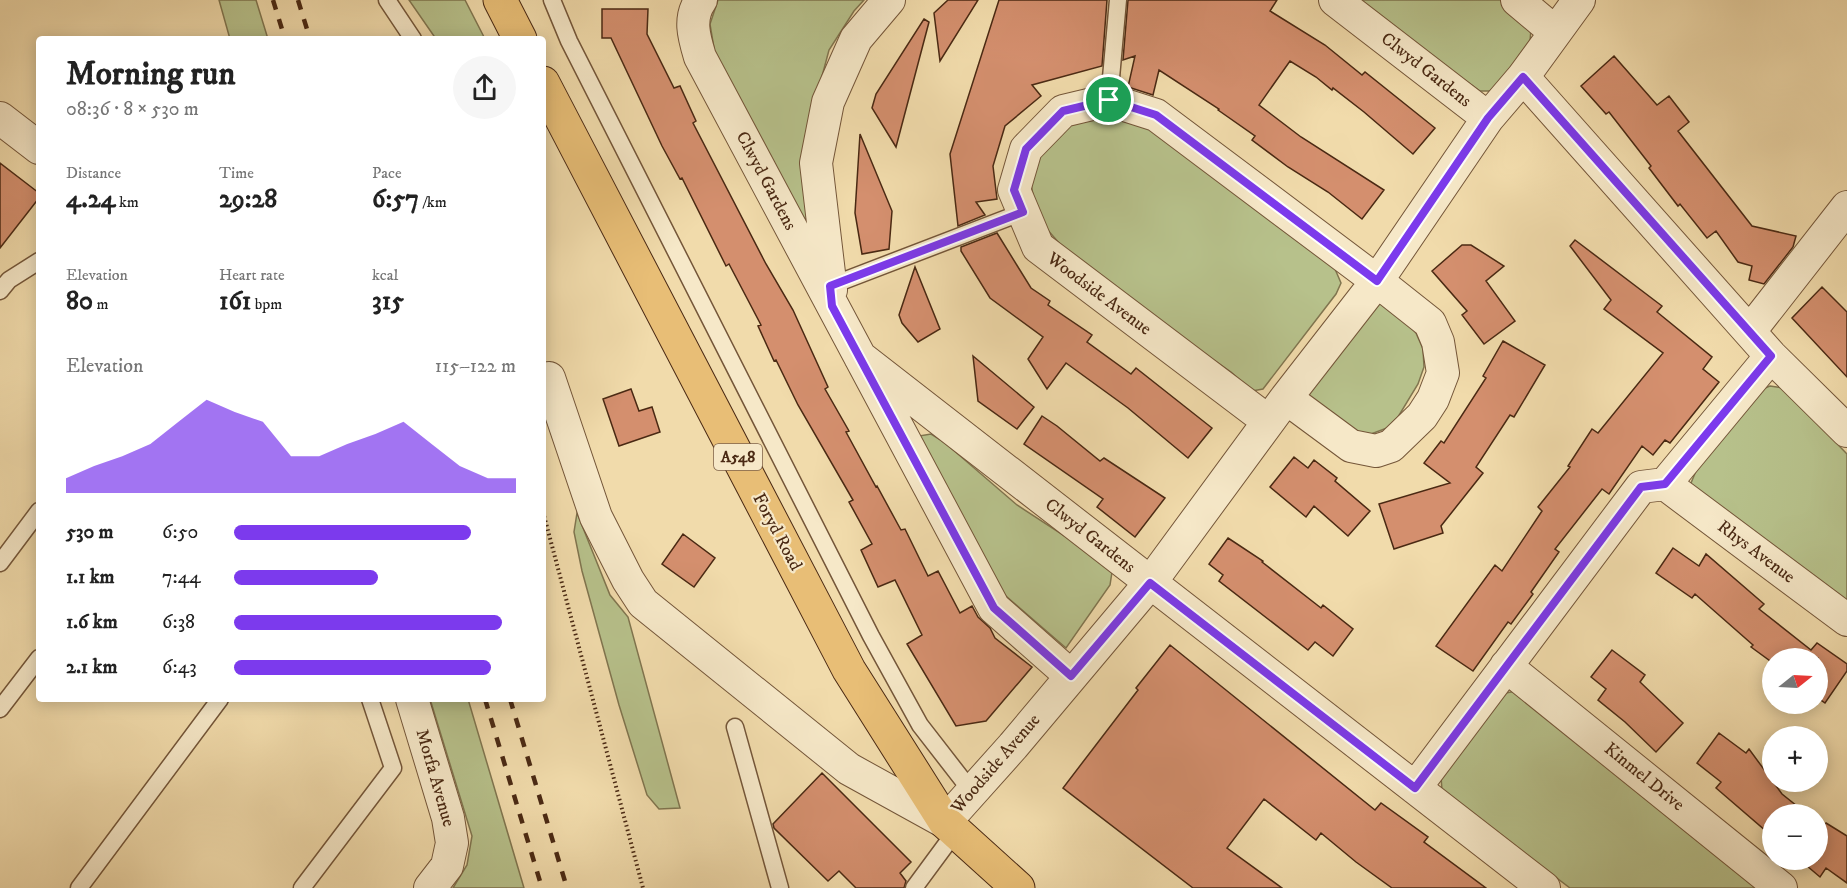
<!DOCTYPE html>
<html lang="en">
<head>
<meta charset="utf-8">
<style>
	body { margin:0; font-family:"IM FELL DW Pica",serif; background:#f6f6f6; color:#222; height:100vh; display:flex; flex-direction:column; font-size:22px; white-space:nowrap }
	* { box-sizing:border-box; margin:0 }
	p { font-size:20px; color:#767676 }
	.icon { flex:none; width:33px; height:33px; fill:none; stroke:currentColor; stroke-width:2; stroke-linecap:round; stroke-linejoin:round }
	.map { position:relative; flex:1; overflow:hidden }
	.details { position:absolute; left:36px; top:36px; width:510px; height:666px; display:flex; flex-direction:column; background:#fff; border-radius:6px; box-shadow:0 3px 15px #0003 }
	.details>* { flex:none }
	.needle { width:39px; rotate:72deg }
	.controls { position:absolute; left:1762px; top:648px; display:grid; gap:12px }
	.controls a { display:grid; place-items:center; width:66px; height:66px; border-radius:50%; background:#fff; box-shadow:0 3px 15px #0003; font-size:30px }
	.pin { position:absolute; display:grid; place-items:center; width:51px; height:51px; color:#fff; margin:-26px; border:3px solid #fff; border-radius:50%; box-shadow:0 2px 6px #0007 }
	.round { display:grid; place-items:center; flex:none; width:63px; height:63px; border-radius:32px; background:#f6f6f6 }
	.headline { display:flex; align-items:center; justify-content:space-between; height:102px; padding:0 30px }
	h1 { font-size:33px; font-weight:700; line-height:45px }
	.metrics { display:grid; grid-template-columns:repeat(3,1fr); gap:9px; height:102px; padding:6px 30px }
	.metrics div { display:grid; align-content:center }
	.metrics b { font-size:26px; font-weight:700 }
	.metrics small { font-size:16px; font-weight:400 }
	.metrics p { font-size:16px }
	.chart { height:168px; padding:12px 30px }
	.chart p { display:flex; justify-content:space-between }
	.chart svg { width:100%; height:108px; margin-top:6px; fill:#7c3aed; opacity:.7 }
	ul { padding:0 30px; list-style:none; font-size:20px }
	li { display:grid; grid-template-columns:96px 72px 1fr; align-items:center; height:45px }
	li i { height:15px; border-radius:8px; background:#7c3aed }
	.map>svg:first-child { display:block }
	.green { fill:#b7c18b; stroke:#80754f; stroke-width:1.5 }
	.building { fill:#d48f6e; stroke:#4a2913; stroke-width:1.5 }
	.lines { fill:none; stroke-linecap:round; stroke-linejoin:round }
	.service-casing { stroke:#745639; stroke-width:19 }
	.minor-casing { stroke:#745639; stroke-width:34 }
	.primary-casing { stroke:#4a2913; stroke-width:35 }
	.path { stroke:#4a2913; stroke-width:4; stroke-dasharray:1.5 3; stroke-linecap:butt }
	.service { stroke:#f6e8c8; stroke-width:16 }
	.minor { stroke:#f6e8c8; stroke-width:32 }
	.primary { stroke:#e8be76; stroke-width:33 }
	.rail { stroke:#4a2913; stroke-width:4.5; stroke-dasharray:10 10; stroke-linecap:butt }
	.route-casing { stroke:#fff; stroke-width:12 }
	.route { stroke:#7c3aed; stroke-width:8 }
	.labels { text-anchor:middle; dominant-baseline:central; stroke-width:4.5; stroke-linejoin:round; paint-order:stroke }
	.shield { fill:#f6e8c8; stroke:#7e6249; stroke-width:1.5 }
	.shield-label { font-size:16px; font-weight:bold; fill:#4a2913 }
	.street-label { font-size:18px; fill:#4a2913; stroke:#f6e8c8 }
</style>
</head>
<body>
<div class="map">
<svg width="1847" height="888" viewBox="0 0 1847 888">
	<rect width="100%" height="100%" fill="#f1dbab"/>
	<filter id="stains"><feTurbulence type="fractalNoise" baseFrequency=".00333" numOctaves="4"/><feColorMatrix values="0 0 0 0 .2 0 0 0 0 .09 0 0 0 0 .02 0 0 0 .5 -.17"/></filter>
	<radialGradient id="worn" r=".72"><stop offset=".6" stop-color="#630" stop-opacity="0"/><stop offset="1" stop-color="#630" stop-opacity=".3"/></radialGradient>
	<path class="green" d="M219,0H256L268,39H230Z
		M409,0H465L485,39H436Z
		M718,0H864L854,11L829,50L817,95L805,195L808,230L716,60L710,24Z
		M1352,0H1502L1531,28L1530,42L1497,85L1490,91H1480Z
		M1108,114L1137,122L1171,140L1332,262L1341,283L1336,294L1263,389L1252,391L1231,372L1165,326L1066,251L1046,228L1035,206L1031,184L1037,160L1062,124Z
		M1374,300L1398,310L1416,333L1423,349L1424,367L1418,384L1398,417L1387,428L1371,434L1357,433L1307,396Z
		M1770,386L1783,388L1847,454V609L1696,497L1691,483L1696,471L1760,390Z
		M931,434L944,442L1017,505L1103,561L1112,572L1110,585L1066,648L992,584L919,436Z
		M577,513L610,595L628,617L680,808L659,809L647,795L619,705L582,571L574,532Z
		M1516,691L1764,888H1570L1442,791L1441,776L1506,693Z
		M430,699H468L524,888H453L467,865L472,836Z"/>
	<path class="building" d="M948,0H978L940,61L934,13Z
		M999,0H1107L1102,66L1032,85L1041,96L1005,126L993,166L997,199L976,202L985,215L958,226L950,154Z
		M1128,0H1277L1270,11L1325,45L1362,75L1365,72L1435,128L1413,154L1364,112L1333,88L1332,90L1316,77L1290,61L1259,105L1301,137L1384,190L1362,219L1328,192L1288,167L1252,140L1255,136L1218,110L1219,109L1159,70L1153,95L1128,87L1135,56L1123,60Z
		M602,9H648L647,34L674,88L680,86L696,121L693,123L766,264L793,310L828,387L825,389L849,431L846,432L876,487L877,486L901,530L905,529L928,576L938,571L960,613L972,606L978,617L990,628L995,638L1032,667L986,721L956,726L907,644L922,635L895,580L878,587L861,550L872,544L849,502L853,500L798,405L776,360L774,361L758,326L761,325L729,264L726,266L682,178L680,179L662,146L611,38H602Z
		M924,19L929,22L896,147L872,108L876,94Z
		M1614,56L1657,105L1669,96L1689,122L1678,131L1752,226L1796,236L1793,247L1764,284L1749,280L1752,266L1738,262L1716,231L1707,238L1680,204L1678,206L1649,168L1651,166L1609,112L1606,114L1581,86Z
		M860,134L892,211L889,249L862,254L855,213Z
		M0,163L39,193V198L0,248Z
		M997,233L1031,288L1050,301L1048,305L1092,335L1087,342L1131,374L1136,368L1212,428L1188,458L1128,408L1066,363L1047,389L1028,359L1043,337L990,298L961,251V247Z
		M1575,240L1662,306L1657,312L1712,357L1703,369L1719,382L1670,443L1665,440L1653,455L1642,446L1609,494L1602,489L1555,549L1559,552L1531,592L1533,594L1511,624L1508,622L1473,671L1436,646L1495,565L1502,571L1542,511L1538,507L1570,467L1568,466L1592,429L1598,433L1663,353L1604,309L1611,300L1570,246Z
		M1462,245H1471L1504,266L1486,281L1515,321L1484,344L1462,315L1467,311L1432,271Z
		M915,267L940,329L918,342L902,323L899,315Z
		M1822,287L1847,312V377L1792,318Z
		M1503,341L1545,365L1514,417L1510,415L1476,467L1483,473L1441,526L1443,533L1394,549L1379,504L1450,483L1424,463L1441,441L1444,443L1486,378L1483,376Z
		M973,356L1034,407L1017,429L978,401Z
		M631,389L639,411L652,407L660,432L619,446L603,399Z
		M1042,416L1057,426L1100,461L1104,458L1165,498L1135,537L1097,507L1103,499L1024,444Z
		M1294,457L1308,468L1314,460L1337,478L1335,481L1370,511L1348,536L1314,506L1306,517L1270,487Z
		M683,534L715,558L694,587L662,564Z
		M1228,538L1263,561L1262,562L1321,608L1323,605L1353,629L1333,656L1315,642L1308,650L1219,581L1223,575L1209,564Z
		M1673,548L1699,566L1706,554L1764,604L1759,609L1811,650L1817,643L1847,664V671L1825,703L1818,698V658H1773V663L1751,647L1753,645L1695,594L1692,598L1656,573Z
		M1170,645L1375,810L1381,803L1428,837L1424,842L1486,888H1392L1356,862L1321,833L1316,840L1264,799L1227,848L1282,888H1193L1063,788L1138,690L1136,688Z
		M1612,650L1645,675L1640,682L1683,723L1656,752L1625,722L1598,700L1606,689L1591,677Z
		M1719,733L1746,753L1749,749L1782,794L1807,814H1773V837L1716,788L1721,782L1697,763Z
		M822,773L911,862L900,873L906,881L904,888H856L839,871L828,881L774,828L773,824Z
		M1826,823L1847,836V883L1826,868L1820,877L1800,860H1818V824L1823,828Z"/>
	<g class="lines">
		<defs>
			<path id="service" d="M387,0L413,39
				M552,0L569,41L871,636L920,725L972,792
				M1109,100L1118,0
				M830,286L1023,212
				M0,291L9,280L39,261
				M0,563L39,511
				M0,709L39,658
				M735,727L780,888
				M79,888L220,699
				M302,888L393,768L370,699
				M914,888L956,831"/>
			<path id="minor" d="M701,0C688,18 694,37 700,57L994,608L1071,676
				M1335,0L1488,118
				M1517,0L1555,32
				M1523,77L1771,356L1847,431
				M0,118L39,148
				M831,290L816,163L828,102L856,39L889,0
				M1750,331L1847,207
				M860,357L1544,888
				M549,378L596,517L628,580L643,603L849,769L945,822L1013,746L1150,583L1286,398L1377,281L1488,118L1523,77L1579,0
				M1268,421L1038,247L1014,190L1026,149L1063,111L1109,100L1156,115L1377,281L1430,323L1438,342L1443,373L1433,399L1422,416L1391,446L1376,451L1351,446L1286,398
				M1665,484L1847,620
				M1506,666L1781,888
				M412,699L448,818L452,843L447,866L430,888
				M1415,788L1641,487L1665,484L1771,356"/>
			<path id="primary" d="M500,0L520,39
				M543,83L849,670L945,822L1018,888"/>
		</defs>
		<use href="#service" class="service-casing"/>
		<use href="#minor" class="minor-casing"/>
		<use href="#primary" class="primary-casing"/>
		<path class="path" d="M543,512L643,888"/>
		<use href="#service" class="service"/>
		<use href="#minor" class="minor"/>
		<use href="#primary" class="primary"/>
		<path class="rail" d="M273,0L285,39
			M298,0L310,39
			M485,699L542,888
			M510,699L567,888"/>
	</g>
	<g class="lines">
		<defs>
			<path id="route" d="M1523,77L1771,356L1665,484L1641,487L1415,788L1150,583L1071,676L994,608L832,306L830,286L1023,212L1014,190L1026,149L1063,111L1109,100L1156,115L1377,281L1488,118Z"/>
		</defs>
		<use href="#route" class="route-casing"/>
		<use href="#route" class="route"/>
	</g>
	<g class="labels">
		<rect class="shield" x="714" y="444" width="48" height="26" rx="4.5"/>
		<g class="shield-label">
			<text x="738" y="457">A548</text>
		</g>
		<g class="street-label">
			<text transform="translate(1426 70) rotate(38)">Clwyd Gardens</text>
			<text transform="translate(766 181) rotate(62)">Clwyd Gardens</text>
			<text transform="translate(1099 294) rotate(37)">Woodside Avenue</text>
			<text transform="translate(777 532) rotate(62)">Foryd Road</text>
			<text transform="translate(1090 536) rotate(38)">Clwyd Gardens</text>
			<text transform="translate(1756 552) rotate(37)">Rhys Avenue</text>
			<text transform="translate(996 764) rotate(-49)">Woodside Avenue</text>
			<text transform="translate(1644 777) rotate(39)">Kinmel Drive</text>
			<text transform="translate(435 778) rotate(74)">Morfa Avenue</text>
		</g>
	</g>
	<rect width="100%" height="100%" filter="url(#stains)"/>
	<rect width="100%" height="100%" fill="url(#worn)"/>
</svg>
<div class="controls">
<a><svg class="needle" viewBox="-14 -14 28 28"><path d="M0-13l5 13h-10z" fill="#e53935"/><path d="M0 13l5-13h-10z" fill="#767676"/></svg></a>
<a>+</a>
<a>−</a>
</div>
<div class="pin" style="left:1109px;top:100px;background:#1e9e55"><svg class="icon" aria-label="arrive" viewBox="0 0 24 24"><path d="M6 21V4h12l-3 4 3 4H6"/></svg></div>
<section class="details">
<div class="headline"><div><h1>Morning run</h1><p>08:36 · 8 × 530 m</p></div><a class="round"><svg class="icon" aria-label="share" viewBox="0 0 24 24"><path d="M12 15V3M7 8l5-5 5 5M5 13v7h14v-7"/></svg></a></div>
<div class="metrics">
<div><p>Distance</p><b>4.24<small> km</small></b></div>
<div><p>Time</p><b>29:28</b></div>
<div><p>Pace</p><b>6:57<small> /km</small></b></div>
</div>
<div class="metrics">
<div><p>Elevation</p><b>80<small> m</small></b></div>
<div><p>Heart rate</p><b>161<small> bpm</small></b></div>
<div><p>kcal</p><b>315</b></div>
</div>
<div class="chart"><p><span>Elevation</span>115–122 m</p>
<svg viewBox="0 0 160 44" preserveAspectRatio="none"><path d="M0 44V38L10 33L20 29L30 24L40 15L50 6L60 11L70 15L80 29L90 29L100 24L110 20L120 15L130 24L140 33L150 38L160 38V44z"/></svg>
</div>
<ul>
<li><b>530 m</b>6:50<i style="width:84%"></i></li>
<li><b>1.1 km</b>7:44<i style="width:51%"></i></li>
<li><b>1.6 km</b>6:38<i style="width:95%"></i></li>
<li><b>2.1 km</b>6:43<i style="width:91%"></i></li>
</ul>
</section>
</div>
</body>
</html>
